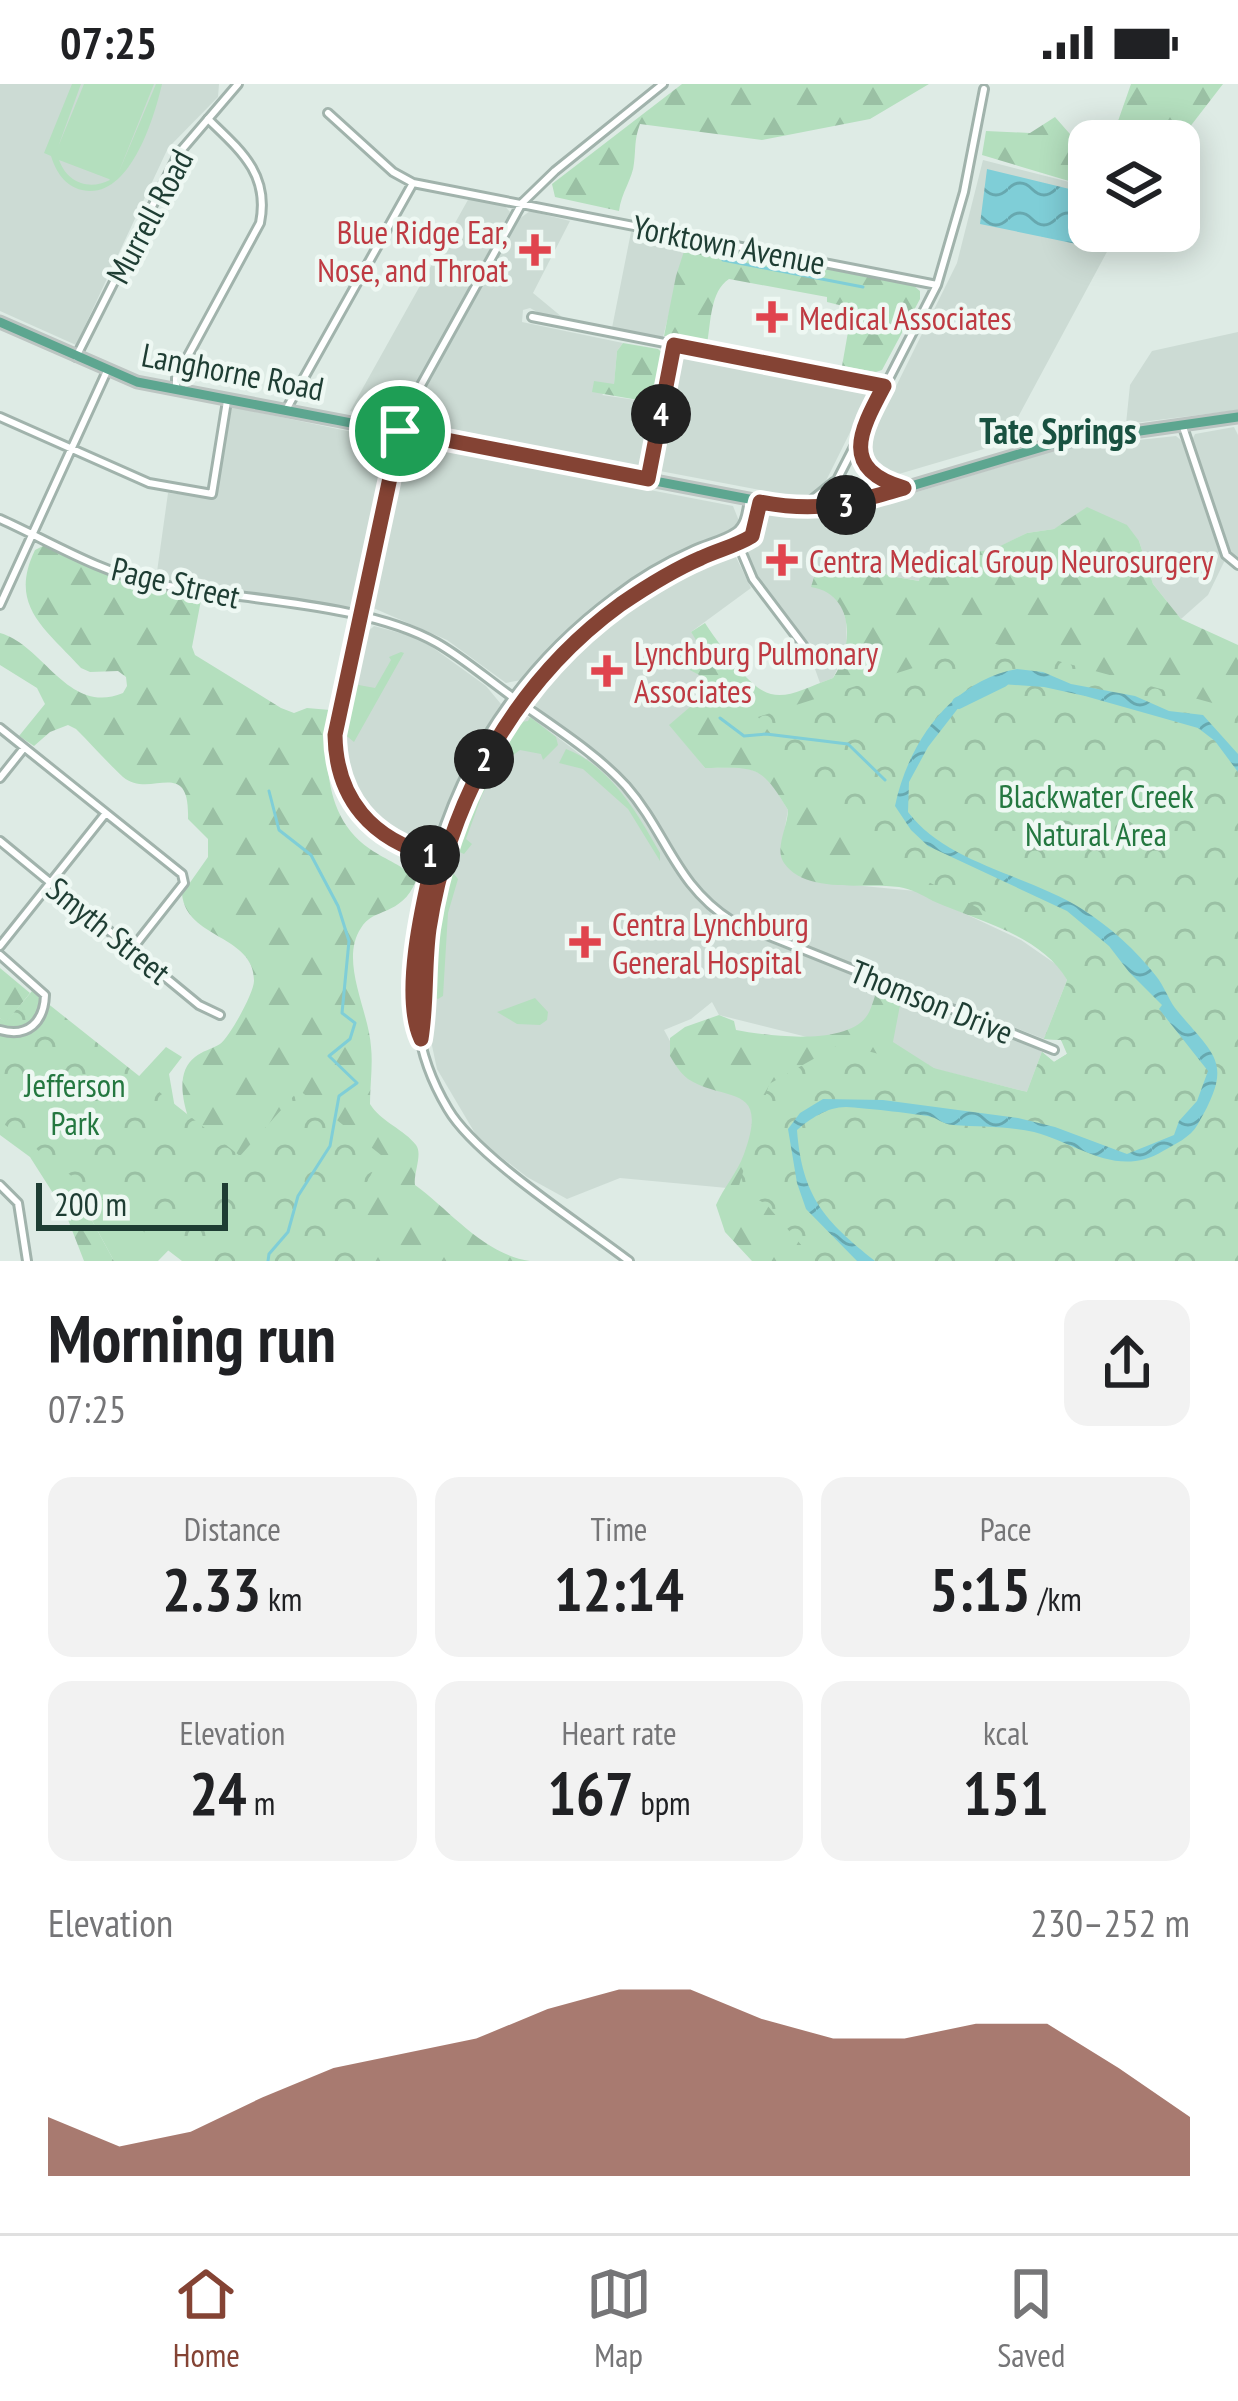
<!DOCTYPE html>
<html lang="en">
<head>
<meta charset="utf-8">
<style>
	body { margin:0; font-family:"PT Sans Narrow",sans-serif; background:#f2f2f2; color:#202124; height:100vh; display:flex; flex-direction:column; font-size:45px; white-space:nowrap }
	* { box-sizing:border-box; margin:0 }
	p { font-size:39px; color:#757577 }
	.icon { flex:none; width:66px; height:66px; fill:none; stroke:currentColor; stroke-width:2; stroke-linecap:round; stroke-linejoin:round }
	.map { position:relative; height:1177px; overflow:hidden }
	.details { display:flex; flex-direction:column; background:#fff; flex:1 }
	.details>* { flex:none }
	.controls { position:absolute; left:1068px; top:36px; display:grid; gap:24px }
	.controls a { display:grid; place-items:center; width:132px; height:132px; border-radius:24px; background:#fff; box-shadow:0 6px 30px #0003; font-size:60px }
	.scale { position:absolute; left:36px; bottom:30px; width:192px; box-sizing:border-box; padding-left:12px; border:6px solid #1e3d33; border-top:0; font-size:33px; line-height:42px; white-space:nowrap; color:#1e3d33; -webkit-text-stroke:9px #eef8f3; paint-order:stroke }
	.pin { position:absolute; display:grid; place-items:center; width:102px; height:102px; color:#fff; margin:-51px; border:6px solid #fff; border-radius:50%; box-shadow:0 3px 12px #0007 }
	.km { position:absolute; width:60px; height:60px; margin:-30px; border-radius:50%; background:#222; color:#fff; font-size:33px; line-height:60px; text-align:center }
	.round { display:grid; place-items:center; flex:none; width:126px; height:126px; border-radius:24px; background:#f2f2f2 }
	.head { display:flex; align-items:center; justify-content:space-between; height:204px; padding:0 48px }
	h1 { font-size:66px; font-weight:700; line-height:90px }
	.figures { display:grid; grid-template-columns:repeat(3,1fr); gap:18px; height:204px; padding:12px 48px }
	.figures div { display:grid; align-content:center; border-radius:24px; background:#f2f2f2; text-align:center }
	.figures b { font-size:60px; font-weight:700 }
	.figures small { font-size:33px; font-weight:400 }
	.figures p { font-size:33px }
	.chart { height:336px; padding:24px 48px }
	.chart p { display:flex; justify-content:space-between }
	.chart svg { width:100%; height:216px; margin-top:12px; fill:#844334; opacity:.7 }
	.status { display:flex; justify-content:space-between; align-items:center; height:84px; padding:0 60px; background:#fff; direction:ltr }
	.status svg { height:33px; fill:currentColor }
	.menu { display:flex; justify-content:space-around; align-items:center; height:168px; border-top:3px solid #e0e0e0; background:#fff; font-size:33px; color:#757577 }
	.menu a { display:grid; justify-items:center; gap:6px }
	.menu .selected { color:#844334 }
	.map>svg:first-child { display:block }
	.built { fill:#ccdbd4 }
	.grass { fill:#b4dfbe; fill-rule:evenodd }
	.forest { fill:url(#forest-firs) }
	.park { fill:url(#park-crowns) }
	.water { fill:url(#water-waves) }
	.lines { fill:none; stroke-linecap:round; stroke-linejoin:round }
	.stream { stroke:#7fced7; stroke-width:3 }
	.river { stroke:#7fced7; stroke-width:12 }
	.minor-casing { stroke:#a1b3ac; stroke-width:12 }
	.tertiary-casing { stroke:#a1b3ac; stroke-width:12 }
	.primary-casing { stroke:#bcc5c2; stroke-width:15 }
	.minor { stroke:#fff; stroke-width:6 }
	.tertiary { stroke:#fff; stroke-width:6 }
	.primary { stroke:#5da690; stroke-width:9 }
	.route-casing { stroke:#fff; stroke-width:24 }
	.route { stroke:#844334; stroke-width:15 }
	.health-dot { fill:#e0444e; stroke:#eef8f3; stroke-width:4.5 }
	.labels { text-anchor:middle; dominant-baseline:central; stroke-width:9; stroke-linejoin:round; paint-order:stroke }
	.street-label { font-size:33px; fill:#1e3d33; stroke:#eef8f3 }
	.health-label { font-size:33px; fill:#be3a42; stroke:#eef8f3; text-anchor:start }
	.park-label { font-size:33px; fill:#247840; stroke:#eef8f3 }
	.neighbourhood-label { font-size:36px; font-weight:bold; fill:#185140; stroke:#eef8f3 }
</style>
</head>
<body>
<div class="status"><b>07:25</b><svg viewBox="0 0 49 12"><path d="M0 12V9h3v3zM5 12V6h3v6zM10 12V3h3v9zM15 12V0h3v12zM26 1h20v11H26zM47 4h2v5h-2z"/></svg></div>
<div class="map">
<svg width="1238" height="1177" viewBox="0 0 1238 1177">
	<defs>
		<pattern id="forest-firs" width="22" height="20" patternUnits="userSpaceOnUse" patternTransform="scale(3)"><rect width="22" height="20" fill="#b4dfbe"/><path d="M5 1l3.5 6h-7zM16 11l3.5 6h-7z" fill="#9ac0a4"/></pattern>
		<pattern id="park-crowns" width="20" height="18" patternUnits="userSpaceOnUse" patternTransform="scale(3)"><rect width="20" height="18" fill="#b4dfbe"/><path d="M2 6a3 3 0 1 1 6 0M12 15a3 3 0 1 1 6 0" fill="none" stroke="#9ac0a4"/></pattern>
		<pattern id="water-waves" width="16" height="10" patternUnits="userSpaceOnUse" patternTransform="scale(3)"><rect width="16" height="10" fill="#7fced7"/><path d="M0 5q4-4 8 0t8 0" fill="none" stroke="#67a8af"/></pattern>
	</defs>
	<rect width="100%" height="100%" fill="#deebe5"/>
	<path class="built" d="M0,0H219L218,13L168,64L76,261L0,227Z
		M983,76L1089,103V147H1104L1109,164L1004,359L892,392L878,384L870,367V355L957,179Z
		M469,114L503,120L510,128L425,284L397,333L390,336L350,327Z
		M530,127L570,137L533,209L562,233L541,230L530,224L523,226L522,238L623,259L617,267L614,301L602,311L656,319L645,379L639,383L412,337L411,331L519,135Z
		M631,148L687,158L663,253L612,244Z
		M1238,248V326L1126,340L1130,301L1152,267Z
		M684,268L864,303L870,308L821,407L802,414L660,387L657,379L675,280Z
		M232,323L386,355L389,362L353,527L156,495L168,409L209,413L216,407Z
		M1234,343L1238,351V476L1232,471L1192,356L1195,350Z
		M1176,352L1182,357L1225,476L1208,511L1181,535L1153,500L1139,457L1073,436L1054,445L1027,449L993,466L919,474L920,497L890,492L854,475L827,505L839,516L846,536L847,565L833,594L820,599L815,585L825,584L828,570L807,557L758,494L748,469L761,448L763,435L770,430L838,432L1063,364Z
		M415,361L733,422L739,437L732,445L687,464L627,499L567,547L521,596L506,599L447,556L371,523L402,370Z
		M723,468L734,469L751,504L691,548L701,562L695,569L705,593L698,616L670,641L705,684L744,683L767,692L788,726L781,766L820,798L916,807L1021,856L1060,883L1067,896L1044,955L737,834L716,821L711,830L741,847L1033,962L1042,968L1027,1008L719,931L712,918L691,935L664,946L677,970L769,1000L738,1105L620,1094L567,1115L527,1093L479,1056L437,985L428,943L432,870L441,818L454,763L472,718L516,634L526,632L535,636L586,675L595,670L537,624L533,618L534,609L581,559L613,532L668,495Z
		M374,542L415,553L432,563L486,602L501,620L459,685L461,689L437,752L426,762L391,750L376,738L346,693L342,648L362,553Z"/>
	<path class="grass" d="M72,0H81L58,63L84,0H154L118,90L156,0H162C154,35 129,117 82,106C65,102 56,88 51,72L44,69ZM59,76L109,95L110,96C88,107 67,98 59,76Z
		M401,568L404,569L354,658L343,649L353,600L375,604L391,576L389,573Z
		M530,633L556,653L558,661L543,676L541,670L520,666L509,674L504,671L482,711L466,755L472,760L464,770L457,767C453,735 496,667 514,639L528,637Z
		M566,665C611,682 639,732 660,769V777L628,725L583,685L559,679Z
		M454,790L458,795L448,829L443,912L438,915L430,910L432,870L445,796Z
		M535,914L548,928L547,936L540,941L517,940L497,928Z
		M166,963L182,973L169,990L195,1139L158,1177H114L89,1131L78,1120L65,1128L30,1073L0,1051V970L129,1003Z"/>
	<path class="forest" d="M682,0H929L870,35L762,56L640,40C634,56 636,64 634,79C633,94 621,109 619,127L555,113L552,100Z
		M1131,0H1223L1179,57H1111Z
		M1055,33L1077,58L1089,62V103L982,71L986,47L1030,49Z
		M687,158L914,202L920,207V215L882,286L876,288L842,282L851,231L845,229L843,222L827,218V213L729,195C710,207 711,239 707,260L664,252L676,192Z
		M623,259L658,265L666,272L656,319L592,308L594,297L614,300L617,267Z
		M1087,423L1127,441L1139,457L1153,500L1181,535L1238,561V670L1163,922L857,1177H752L725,1148L716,1121C724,1103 737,1089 744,1070C770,998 726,1019 688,995C680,989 675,980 670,972V954L685,943L719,931L734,937L736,946C766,952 844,962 866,933C871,927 874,914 877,906L901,916L893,958L951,995L1027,1008L1042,968L1054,978L1067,970L1061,956L1044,955L1067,896C1041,851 978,837 933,817C922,811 912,805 899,803C866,798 806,811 784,779C774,765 788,742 788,726C761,681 757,683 705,684L669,641L698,616L705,594L686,584L701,564L691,548L705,539C716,556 727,570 740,586C773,626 789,610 833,594C854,563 855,510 811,503L815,490L854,475L890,492L919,497L922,484L919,473L992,466L1027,449L1054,445Z
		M45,461L130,498L202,511L192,563L195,571L281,624L294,629L307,624L330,626C324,675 324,734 370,765C387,777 403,780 416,797C401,833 373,823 361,844C339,877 369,927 371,963C373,981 370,1001 370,1020C380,1037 405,1046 416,1061C423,1070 413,1090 415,1101C451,1127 483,1170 530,1177H269C246,1139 148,1009 195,973C202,967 212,965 220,960C229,954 254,909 254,897C255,851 186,855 182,810L208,773V755L188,735C190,671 150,716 123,693C108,679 91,660 76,645L68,641L50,648L34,662L19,652L45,620L37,604L0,581V549C44,561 68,632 123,609L127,602L126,593L118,587L90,588L81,584C45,544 8,522 35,466Z
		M0,884L30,909L6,939L0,934Z
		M78,1120L89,1131L114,1177H84L65,1128Z"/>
	<path class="park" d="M992,559L1238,626V1177H815L766,1120L738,1105L769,1000L840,960L1027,1008L1042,968L1054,978L1067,970V961L1061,956L1044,955L1076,875L852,758L758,633Z
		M32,907L240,1072L299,1006L381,1071L356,1120L366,1161L356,1177H182L0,1037V934L6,938Z"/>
	<path class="water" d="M987,85L1086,109L1091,163L980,140Z
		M1017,585L1043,588L1071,600L1135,612L1169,627L1203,631L1238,670V688L1215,657L1198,644L1085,612L1044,603L988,599L973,605L928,663L909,698L908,728C947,780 1029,791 1082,825C1109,842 1137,867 1156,892C1164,902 1168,914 1175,924C1216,974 1234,977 1198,1040C1190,1054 1175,1060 1163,1067C1117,1095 1079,1060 1034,1048C1008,1042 980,1043 953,1041C942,1040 938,1034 928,1032C908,1029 865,1024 846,1023C827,1023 810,1035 797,1046C802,1113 825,1137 875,1177H857L806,1125L797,1099L788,1045L800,1029L823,1015L883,1016L1018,1034L1055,1043L1127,1070L1174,1051L1179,1037L1197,1017L1208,987L1159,925L1162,921L1129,888L1109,862L1067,827L928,762L911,746L895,722C908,659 951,597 1017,585Z"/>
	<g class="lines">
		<path class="stream" d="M723,176L863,203
			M720,634L744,652L766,650L848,660L885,696
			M268,1177L269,1170L288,1148L298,1112L330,1062L339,1012L357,999L329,972L350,955L355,939L342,929L349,857L338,822L311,771L279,746L269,707"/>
		<path class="river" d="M958,619L1003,597"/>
		<defs>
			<path id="minor" d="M328,29L393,88L413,99L937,201
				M532,233L884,302
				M176,304V294L260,139C270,90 240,66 208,35
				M287,324L413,99
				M0,333L149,399L212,410L227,317
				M1183,343L1226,471L1238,481
				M858,354C862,382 875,395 901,403
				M648,395L674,261
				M802,424L834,398
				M832,424L837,396L937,201L964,108L984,5
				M0,435C49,457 99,488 152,499C235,516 366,518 437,559C463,574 486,594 511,612C549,640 594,667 626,702C667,749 675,801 732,837L1054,966
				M734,450L753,495L812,573L820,576
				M0,521L107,287
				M0,644L182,790L184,799L132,865
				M0,694L24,664
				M0,757L199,921L220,931
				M446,771C378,778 336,710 335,651L405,330L522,119L555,87L663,0
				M0,862L106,729
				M0,871L45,911C44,938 28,954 0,946
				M422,951C427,915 423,878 430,842C451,714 516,596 622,520C647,502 674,486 701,474C718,466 736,461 752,452L760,419
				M0,1101L18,1119L27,1177
				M629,1177C581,1140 476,1073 448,1025C412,965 412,915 420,849C436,713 505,594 616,512C639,494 667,478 694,466C707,460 725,456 736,448C746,441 747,427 749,416"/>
			<path id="tertiary" d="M76,273L179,69L238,0"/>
			<path id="primary" d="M0,238L137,298L801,425L844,422L1056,359L1238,333"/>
		</defs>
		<use href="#minor" class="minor-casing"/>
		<use href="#tertiary" class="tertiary-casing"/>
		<use href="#primary" class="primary-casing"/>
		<use href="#minor" class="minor"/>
		<use href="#tertiary" class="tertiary"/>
		<use href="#primary" class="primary"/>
	</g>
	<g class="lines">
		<defs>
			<path id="route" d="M674,261L884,302C860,347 839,385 904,404C849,420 818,429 760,418L752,452C736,462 718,466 701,474C673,486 646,503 621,520C515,597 449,716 429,845C424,882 427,918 421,955C401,911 423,819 434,772C372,756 336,715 335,651L400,347L648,395Z"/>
		</defs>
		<use href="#route" class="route-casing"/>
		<use href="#route" class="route"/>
	</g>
	<g class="health-dot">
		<path d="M529 148h12v12h12v12h-12v12h-12v-12h-12v-12h12z"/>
		<path d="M766 215h12v12h12v12h-12v12h-12v-12h-12v-12h12z"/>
		<path d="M776 458h12v12h12v12h-12v12h-12v-12h-12v-12h12z"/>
		<path d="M601 569h12v12h12v12h-12v12h-12v-12h-12v-12h12z"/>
		<path d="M579 840h12v12h12v12h-12v12h-12v-12h-12v-12h12z"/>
	</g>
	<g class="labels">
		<g class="street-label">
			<text transform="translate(149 132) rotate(-62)">Murrell Road</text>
			<text transform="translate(729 160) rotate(11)">Yorktown Avenue</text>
			<text transform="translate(233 287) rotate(11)">Langhorne Road</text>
			<text transform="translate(176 498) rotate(13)">Page Street</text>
			<text transform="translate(109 846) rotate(39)">Smyth Street</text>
			<text transform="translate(932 917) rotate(22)">Thomson Drive</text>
		</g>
		<g class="health-label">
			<text x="508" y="147" text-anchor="end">Blue Ridge Ear,<tspan x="508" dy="38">Nose, and Throat</tspan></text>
			<text x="799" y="233">Medical Associates</text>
			<text x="809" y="476">Centra Medical Group Neurosurgery</text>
			<text x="634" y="568">Lynchburg Pulmonary<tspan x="634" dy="38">Associates</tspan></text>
			<text x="612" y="839">Centra Lynchburg<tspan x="612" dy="38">General Hospital</tspan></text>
		</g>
		<g class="park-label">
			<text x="1096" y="711">Blackwater Creek<tspan x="1096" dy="38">Natural Area</tspan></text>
			<text x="75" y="1000">Jefferson<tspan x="75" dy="38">Park</tspan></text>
		</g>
		<g class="neighbourhood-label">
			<text x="1058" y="346">Tate Springs</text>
		</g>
	</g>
</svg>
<div class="controls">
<a><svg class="icon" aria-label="layers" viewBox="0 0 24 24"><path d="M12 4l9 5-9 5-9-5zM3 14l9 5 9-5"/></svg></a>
</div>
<div class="scale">200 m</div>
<div class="pin" style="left:400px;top:347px;background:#1e9e55"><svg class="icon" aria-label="arrive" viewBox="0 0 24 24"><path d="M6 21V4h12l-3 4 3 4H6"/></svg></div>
<b class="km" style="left:430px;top:771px">1</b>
<b class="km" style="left:484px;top:675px">2</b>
<b class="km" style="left:846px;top:421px">3</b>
<b class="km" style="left:661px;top:330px">4</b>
</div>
<section class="details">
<div class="head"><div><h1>Morning run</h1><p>07:25</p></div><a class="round"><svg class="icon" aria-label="share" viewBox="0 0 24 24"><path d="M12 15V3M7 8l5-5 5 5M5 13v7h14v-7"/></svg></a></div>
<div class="figures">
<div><p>Distance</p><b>2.33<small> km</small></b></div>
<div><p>Time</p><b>12:14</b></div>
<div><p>Pace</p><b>5:15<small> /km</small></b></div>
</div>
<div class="figures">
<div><p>Elevation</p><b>24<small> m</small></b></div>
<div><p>Heart rate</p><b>167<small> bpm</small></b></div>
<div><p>kcal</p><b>151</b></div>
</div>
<div class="chart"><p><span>Elevation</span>230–252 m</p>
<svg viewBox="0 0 160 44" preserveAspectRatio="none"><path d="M0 44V32L10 38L20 35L30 28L40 22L50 19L60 16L70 10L80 6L90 6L100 12L110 16L120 16L130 13L140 13L150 22L160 32V44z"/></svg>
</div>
</section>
<nav class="menu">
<a class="selected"><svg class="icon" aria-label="home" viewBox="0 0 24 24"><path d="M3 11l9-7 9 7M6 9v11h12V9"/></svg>Home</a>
<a><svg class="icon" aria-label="map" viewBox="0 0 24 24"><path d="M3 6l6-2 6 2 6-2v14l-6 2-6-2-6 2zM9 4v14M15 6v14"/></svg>Map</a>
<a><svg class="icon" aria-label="saved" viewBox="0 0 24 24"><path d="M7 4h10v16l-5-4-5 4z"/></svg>Saved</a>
</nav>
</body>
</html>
